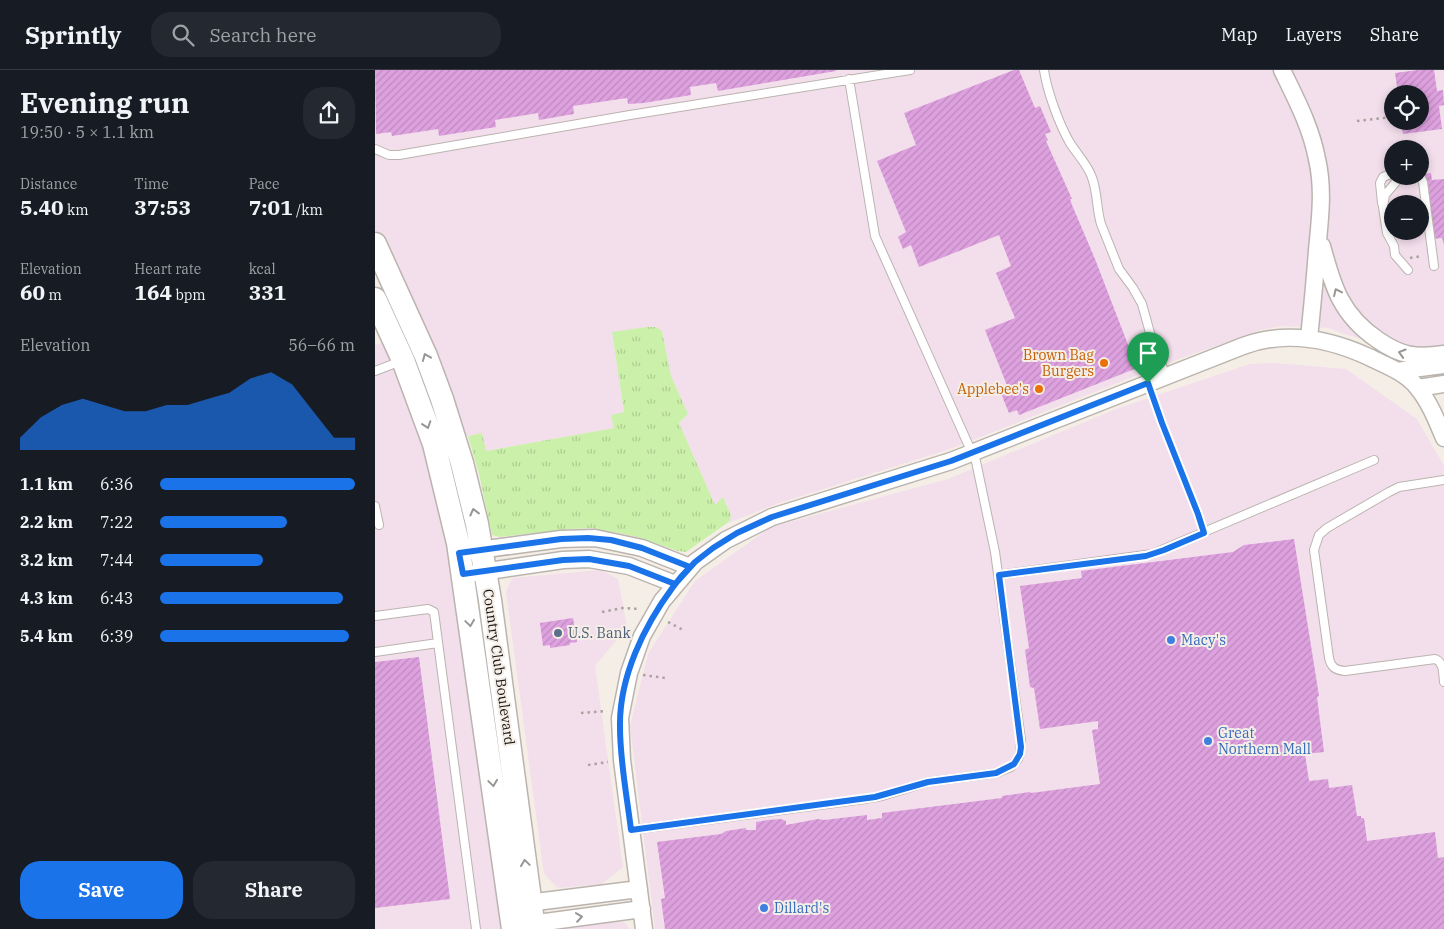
<!DOCTYPE html>
<html lang="en">
<head>
<meta charset="utf-8">
<style>
	body { margin:0; font-family:"IBM Plex Serif",serif; background:#242831; color:#f1f3f6; height:100vh; display:flex; flex-direction:column; font-size:19px; white-space:nowrap }
	* { box-sizing:border-box; margin:0 }
	p { font-size:16px; color:#9ea1a6 }
	.icon { flex:none; width:28px; height:28px; fill:none; stroke:currentColor; stroke-width:2; stroke-linecap:round; stroke-linejoin:round }
	.map { position:relative; flex:1; overflow:hidden }
	.details { display:flex; flex-direction:column; background:#171b24; width:375px }
	.details>* { flex:none }
	.tools { position:absolute; left:1009px; top:15px; display:grid; gap:10px }
	.tools a { display:grid; place-items:center; width:45px; height:45px; border-radius:50%; background:#171b24; box-shadow:0 2px 8px #0003; font-size:25px }
	.pin { position:absolute; display:grid; place-items:center; width:42px; height:42px; color:#fff; margin:-51px -21px; border-radius:50% 50% 50% 0; rotate:-45deg; box-shadow:0 0 5px #0007 }
	.pin .icon { rotate:45deg }
	.round { display:grid; place-items:center; flex:none; width:52px; height:52px; border-radius:20px; background:#242831 }
	.head { display:flex; align-items:center; justify-content:space-between; height:85px; padding:0 20px }
	h1 { font-size:28px; font-weight:700; line-height:38px }
	.figures { display:grid; grid-template-columns:repeat(3,1fr); gap:8px; height:85px; padding:5px 20px }
	.figures div { display:grid; align-content:center }
	.figures b { font-size:21px; font-weight:700 }
	.figures small { font-size:14px; font-weight:400 }
	.figures p { font-size:14px }
	.chart { height:140px; padding:10px 20px }
	.chart p { display:flex; justify-content:space-between }
	.chart svg { width:100%; height:90px; margin-top:5px; fill:#1a73e8; opacity:.7 }
	.cta { display:flex; gap:10px; margin-top:auto; padding:10px 20px }
	.cta a { flex:1; height:58px; border-radius:20px; background:#1a73e8; color:#fff; font-size:20px; font-weight:700; line-height:58px; text-align:center }
	.cta a+a { background:#242831; color:#f1f3f6 }
	ul { padding:0 20px; list-style:none; font-size:16px }
	li { display:grid; grid-template-columns:80px 60px 1fr; align-items:center; height:38px }
	li i { height:12px; border-radius:6px; background:#1a73e8 }
	header { display:flex; align-items:center; gap:30px; box-sizing:border-box; height:70px; padding:0 25px; background:#171b24; border-bottom:1px solid #363941 }
	header strong { font-size:24px }
	nav { display:flex; gap:28px; margin-inline-start:auto; font-size:18px }
	.search { width:350px; height:45px; background:#242831; display:flex; align-items:center; gap:12px; box-sizing:border-box; padding:0 18px; border-radius:20px; color:#9ea1a6; font-size:19px }
	main { display:flex; flex:1; min-height:0 }
	.map>svg:first-child { display:block }
	.commercial { fill:#f3deec; fill-rule:evenodd }
	.grass { fill:url(#grass-tufts) }
	.building { fill:url(#building-hatch) }
	.lines { fill:none; stroke-linecap:round; stroke-linejoin:round }
	.lane-casing { stroke:#bbb4ae; stroke-width:10 }
	.street-casing { stroke:#bbb4ae; stroke-width:19 }
	.secondary-casing { stroke:#bbb4ae; stroke-width:25 }
	.path { stroke:#a8a39d; stroke-width:2.5; stroke-dasharray:2.5 4; stroke-linecap:butt }
	.lane { stroke:#fff; stroke-width:8 }
	.street { stroke:#fff; stroke-width:16 }
	.secondary { stroke:#fff; stroke-width:22 }
	.oneway { stroke:#989695 }
	.route-casing { stroke:#fff; stroke-width:10 }
	.route { stroke:#1a73e8; stroke-width:6 }
	.food-dot { fill:#e8710a; stroke:#f5eee7; stroke-width:2 }
	.service-dot { fill:#5c6f8a; stroke:#f5eee7; stroke-width:2 }
	.shop-dot { fill:#3f7fe0; stroke:#f5eee7; stroke-width:2 }
	.labels { text-anchor:middle; dominant-baseline:central; stroke-width:4; stroke-linejoin:round; paint-order:stroke }
	.food-label { font-size:14px; fill:#c56008; stroke:#f5eee7; text-anchor:end }
	.service-label { font-size:14px; fill:#4e5e75; stroke:#f5eee7; text-anchor:start }
	.shop-label { font-size:14px; fill:#366cbe; stroke:#f5eee7; text-anchor:start }
	.street-label { font-size:14px; fill:#191614; stroke:#f5eee7 }
</style>
</head>
<body>
<header>
<strong>Sprintly</strong>
<div class="search"><svg class="icon" aria-label="search" viewBox="0 0 24 24"><circle cx="10" cy="10" r="6"/><path d="M15 15l6 6"/></svg>Search here</div>
<nav><a>Map</a><a>Layers</a><a>Share</a></nav>
</header>
<main>
<section class="details">
<div class="head"><div><h1>Evening run</h1><p>19:50 · 5 × 1.1 km</p></div><a class="round"><svg class="icon" aria-label="share" viewBox="0 0 24 24"><path d="M12 15V3M7 8l5-5 5 5M5 13v7h14v-7"/></svg></a></div>
<div class="figures">
<div><p>Distance</p><b>5.40<small> km</small></b></div>
<div><p>Time</p><b>37:53</b></div>
<div><p>Pace</p><b>7:01<small> /km</small></b></div>
</div>
<div class="figures">
<div><p>Elevation</p><b>60<small> m</small></b></div>
<div><p>Heart rate</p><b>164<small> bpm</small></b></div>
<div><p>kcal</p><b>331</b></div>
</div>
<div class="chart"><p><span>Elevation</span>56–66 m</p>
<svg viewBox="0 0 160 44" preserveAspectRatio="none"><path d="M0 44V38L10 28L20 22L30 19L40 22L50 25L60 25L70 22L80 22L90 19L100 16L110 9L120 6L130 12L140 25L150 38L160 38V44z"/></svg>
</div>
<ul>
<li><b>1.1 km</b>6:36<i style="width:100%"></i></li>
<li><b>2.2 km</b>7:22<i style="width:65%"></i></li>
<li><b>3.2 km</b>7:44<i style="width:53%"></i></li>
<li><b>4.3 km</b>6:43<i style="width:94%"></i></li>
<li><b>5.4 km</b>6:39<i style="width:97%"></i></li>
</ul>
<div class="cta"><a>Save</a><a>Share</a></div>
</section>
<div class="map">
<svg width="1069" height="859" viewBox="0 0 1069 859">
	<defs>
		<pattern id="grass-tufts" width="24" height="20" patternUnits="userSpaceOnUse" patternTransform="scale(1.25)"><rect width="24" height="20" fill="#cbf0aa"/><path d="M3 7l-1-3M5 7V3M7 7l1-3M15 17l-1-3M17 17v-4M19 17l1-3" fill="none" stroke="#aecd91"/></pattern>
		<pattern id="building-hatch" width="6" height="6" patternUnits="userSpaceOnUse" patternTransform="scale(1.25)"><rect width="6" height="6" fill="#dea1df"/><path d="M-1 1l2-2M0 6l6-6M5 7l2-2" fill="none" stroke="#be8abe"/></pattern>
	</defs>
	<rect width="100%" height="100%" fill="#f5eee7"/>
	<path class="commercial" d="M0,0H1069V281L1054,283L985,268L969,264L955,258L906,256L886,260L801,290L575,379L404,433L353,453L356,445L349,428L340,435L304,353L313,344L296,306L288,264L281,257H272L237,263L249,342L239,358L110,381L107,363L87,367L51,269L0,159ZM1018,24H1045V51H1018ZM1018,79H1045V106H1018ZM1018,134H1045V161H1018Z
		M8,273L35,340L49,382L72,472L127,859H0V275Z
		M900,293L971,299L1042,349L1069,396V859H280L255,656L273,584L320,511L396,457L573,409L741,339L875,294Z
		M226,500L243,509L252,557L220,596L248,797L227,814L183,818L169,804L131,522L137,508Z
		M227,852H249L255,859H192Z"/>
	<path class="grass" d="M272,257H281L287,261L296,306L313,344L304,353L340,435L348,427L356,445L355,451L311,482L303,481L263,467L218,458L194,459L125,467L117,465L104,404L93,366L107,363L111,381L239,358L236,345L249,342L237,262Z"/>
	<path class="building" d="M0,0H461V1L343,21L341,13L315,17L316,25L269,33L253,34L252,28L198,36L199,44L164,50L163,43L120,50L121,57L64,66L63,59L17,66L16,62L1,64Z
		M639,0H644L660,38L665,36L676,62L670,64L673,70L671,71L697,129H695L697,135L720,189L762,298L644,345L642,340L634,343L625,321L633,318L610,260L640,248L621,203L636,196L624,165L544,197L536,175L528,179L523,167L531,162L502,91L541,75L529,43Z
		M1043,0H1059L1062,21L1068,20L1069,35L1064,36L1067,59L1028,64L1026,51H1045V24H1023L1020,3Z
		M1056,103L1057,110L1069,109V175L1067,168L1057,169L1053,117H1051L1049,104Z
		M919,469L944,626L942,627L949,682L930,684L934,711L953,709L954,718L977,715L982,746H986V748H989L992,771L1060,762L1063,788L1069,787V859H290L286,829L290,828L282,772L346,764L351,761L371,758V760H381V752L393,750L406,749L411,751V755L443,749L449,750L492,745V750L507,748V743L627,728V726L655,722L656,723L725,714L717,660L723,659V651L665,659L659,618L655,617L650,580L654,578L645,516L707,508L706,501L858,482L869,475Z
		M198,548L202,572L195,573V575L175,578V575L168,576L165,553Z
		M44,587L75,829L0,838V592Z"/>
	<g class="lines">
		<defs>
			<path id="lane" d="M669,0C672,21 684,54 695,73C702,84 711,93 716,105C723,121 721,138 726,154L744,199L758,218L767,234L777,270L791,306
				M474,9L500,166L597,383
				M0,79L14,85H24L255,45L535,0
				M1026,106L1010,125L1008,137L1012,163L1019,176L1020,185L1033,200
				M1045,106L1048,112L1059,196
				M1007,133L1005,113L1008,107L1018,103
				M0,301L26,291
				M1069,410L1024,417L1014,422L952,458L944,465L939,480L954,588C956,597 960,600 970,601L1060,589C1069,592 1068,603 1069,612
				M0,436L4,455
				M624,505L777,484L999,390
				M0,546L53,539L59,542L101,859
				M0,582L63,573
				M256,760L490,729L507,726L553,712L621,703L636,697L643,689L645,684L646,670L620,482L599,382"/>
			<path id="street" d="M907,0C921,29 936,57 942,89C949,119 945,150 942,180C940,209 937,239 934,268
				M947,176C958,217 966,245 1003,270C1026,286 1041,288 1069,284
				M1022,301L1069,295
				M1043,318L1069,314
				M96,481L186,469L220,468L267,478L315,497
				M100,503L188,490L214,489L254,496L300,514
				M145,834L264,819
				M148,855L267,839
				M269,859L247,690L245,648L254,603L267,566L287,531L320,492L351,470L397,447L576,391L868,276C911,260 953,268 994,287C1010,295 1030,302 1042,317C1054,331 1062,351 1069,368"/>
			<path id="secondary" d="M0,174L51,286L67,329L87,393L102,454L115,530L159,859
				M0,229L28,290L59,374L83,473L138,859"/>
		</defs>
		<use href="#lane" class="lane-casing"/>
		<use href="#street" class="street-casing"/>
		<use href="#secondary" class="secondary-casing"/>
		<path class="path" d="M982,51L1018,47
			M1035,188L1047,186
			M778,326L787,353L823,444L824,452
			M227,542L248,538L265,539
			M293,552L310,561
			M268,605L290,608
			M206,643L232,641
			M213,695L233,692"/>
		<use href="#lane" class="lane"/>
		<use href="#street" class="street"/>
		<use href="#secondary" class="secondary"/>
	</g>
	<defs><path id="oneway-chevron" d="M-2-3.5L2.5 0L-2 3.5" fill="none" stroke-width="1.6" stroke-linecap="round" stroke-linejoin="round" transform="scale(1.25)"/></defs>
	<g class="oneway">
		<use href="#oneway-chevron" transform="translate(962 222) rotate(-115)"/>
		<use href="#oneway-chevron" transform="translate(1027 283) rotate(-163)"/>
		<use href="#oneway-chevron" transform="translate(51 287) rotate(-112)"/>
		<use href="#oneway-chevron" transform="translate(52 355) rotate(71)"/>
		<use href="#oneway-chevron" transform="translate(99 442) rotate(-104)"/>
		<use href="#oneway-chevron" transform="translate(95 553) rotate(82)"/>
		<use href="#oneway-chevron" transform="translate(118 713) rotate(82)"/>
		<use href="#oneway-chevron" transform="translate(150 793) rotate(-98)"/>
		<use href="#oneway-chevron" transform="translate(204 847) rotate(-8)"/>
	</g>
	<g class="lines">
		<defs>
			<path id="route" d="M773,313L576,391L397,447L362,463L338,478L320,492L300,514L254,496L214,489L188,490L88,504L84,483L186,469L213,468L236,470L267,478L315,497C309,503 303,510 298,517C269,556 244,607 245,657C245,692 252,726 256,760L500,727L553,712L621,703L639,694L645,684L646,677L624,505L771,486L789,480L829,463L823,444L787,353L773,313"/>
		</defs>
		<use href="#route" class="route-casing"/>
		<use href="#route" class="route"/>
	</g>
	<g class="food-dot">
		<circle cx="729" cy="293" r="5"/>
		<circle cx="664" cy="319" r="5"/>
	</g>
	<circle class="service-dot" cx="183" cy="563" r="5"/>
	<g class="shop-dot">
		<circle cx="796" cy="570" r="5"/>
		<circle cx="833" cy="671" r="5"/>
		<circle cx="389" cy="838" r="5"/>
	</g>
	<g class="labels">
		<g class="food-label">
			<text x="719" y="285">Brown Bag<tspan x="719" dy="16">Burgers</tspan></text>
			<text x="654" y="319">Applebee's</text>
		</g>
		<g class="service-label">
			<text x="193" y="563">U.S. Bank</text>
		</g>
		<g class="shop-label">
			<text x="806" y="570">Macy's</text>
			<text x="843" y="663">Great<tspan x="843" dy="16">Northern Mall</tspan></text>
			<text x="399" y="838">Dillard's</text>
		</g>
		<g class="street-label">
			<text transform="translate(124 597) rotate(82)">Country Club Boulevard</text>
		</g>
	</g>
</svg>
<div class="tools">
<a><svg class="icon" aria-label="locate" viewBox="0 0 24 24"><circle cx="12" cy="12" r="6"/><path d="M12 2v4M12 18v4M2 12h4M18 12h4"/></svg></a>
<a>+</a>
<a>−</a>
</div>
<div class="pin" style="left:773px;top:313px;background:#1e9e55"><svg class="icon" aria-label="arrive" viewBox="0 0 24 24"><path d="M6 21V4h12l-3 4 3 4H6"/></svg></div>
</div>
</main>
</body>
</html>
